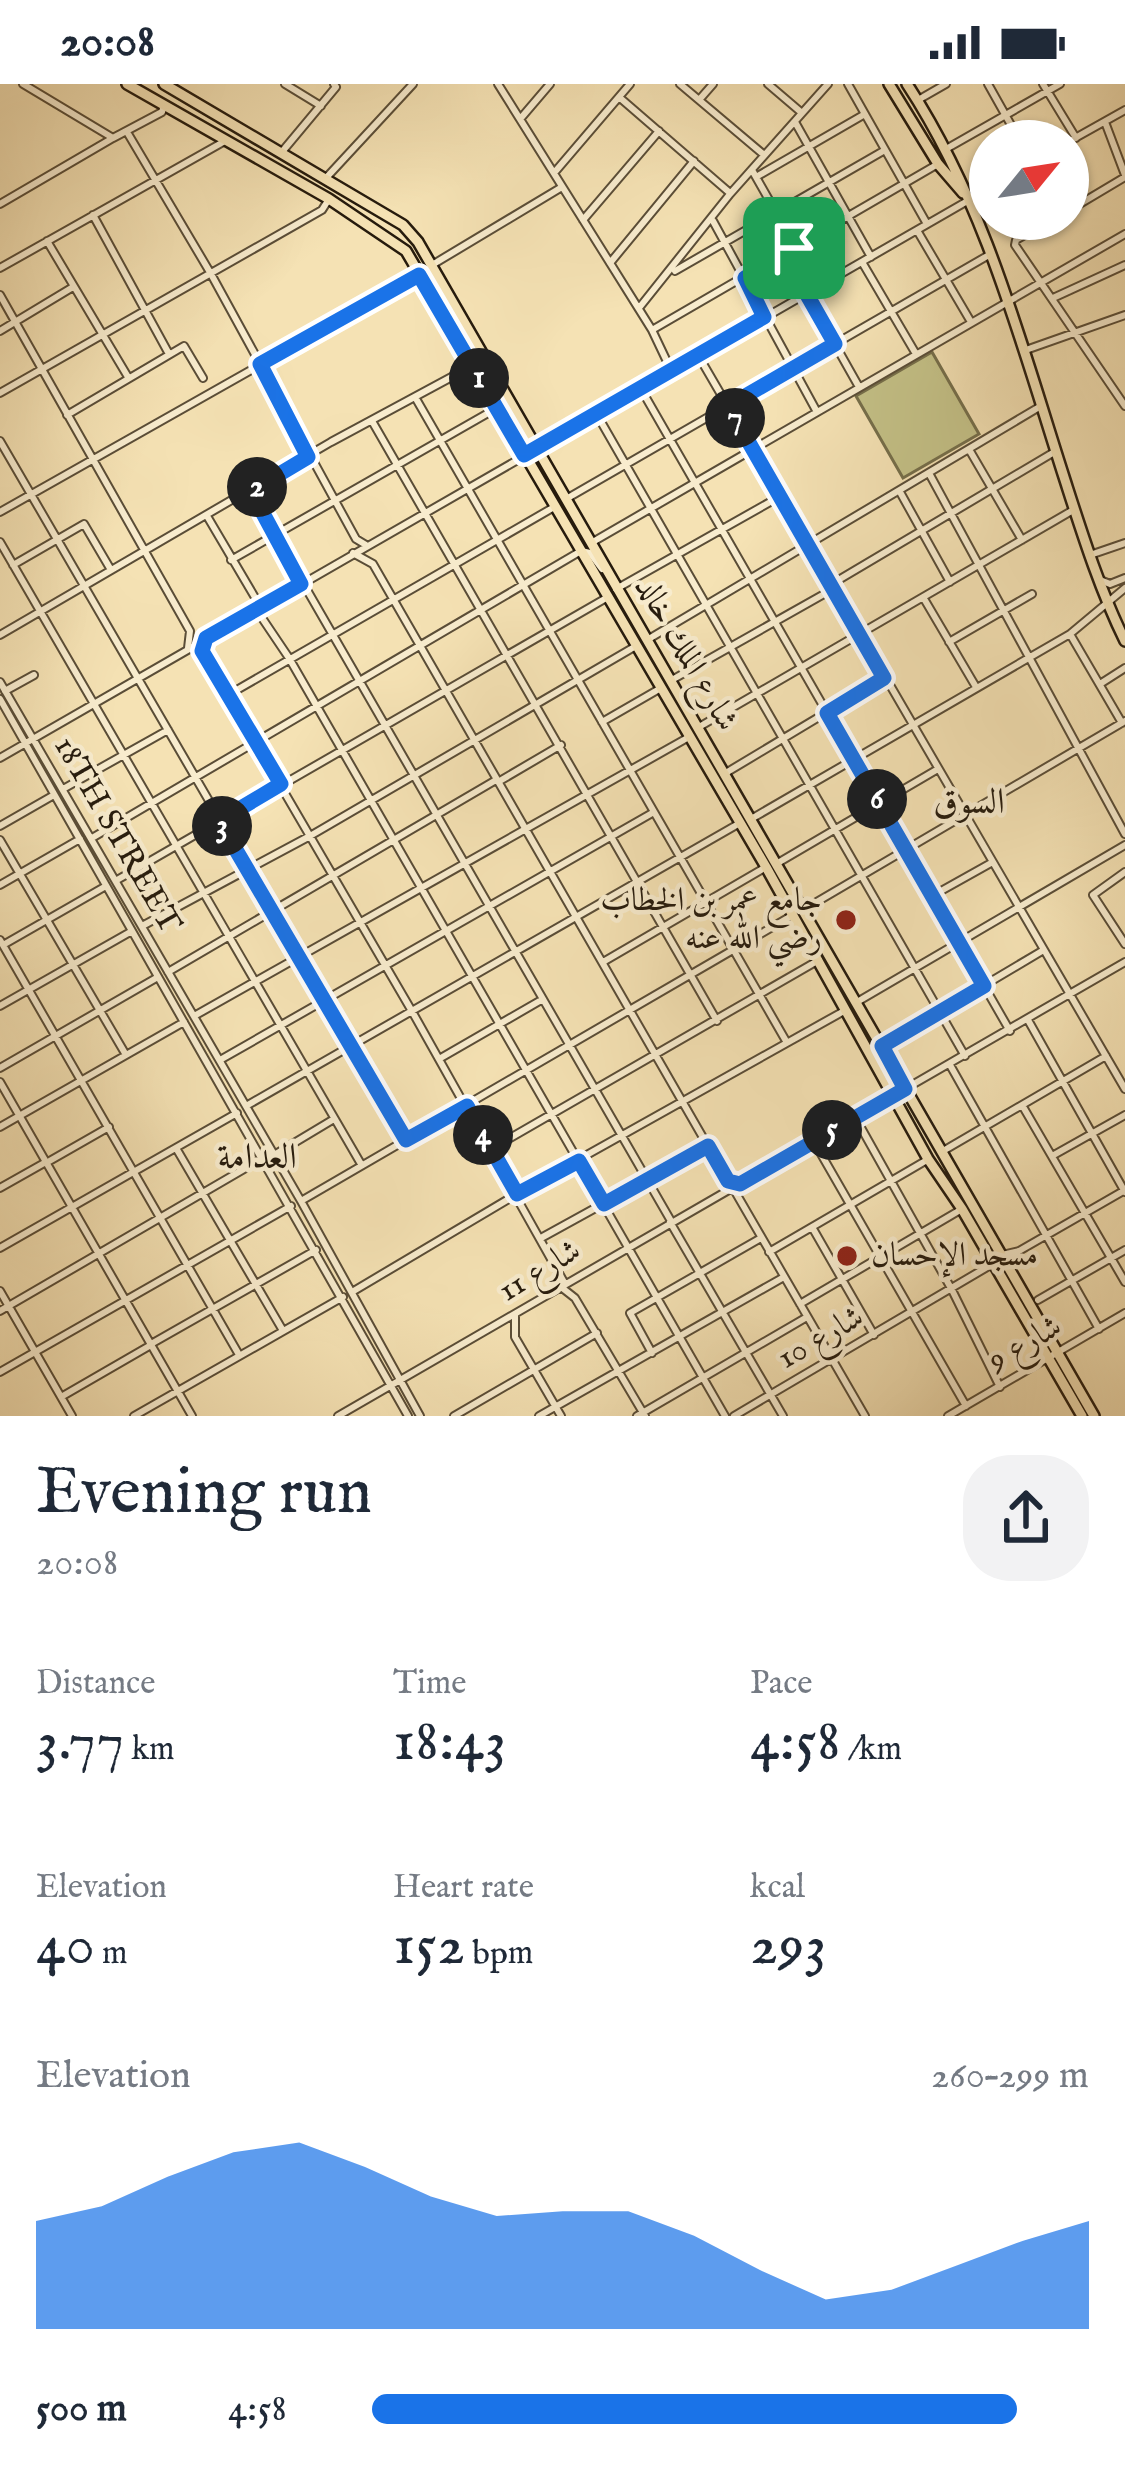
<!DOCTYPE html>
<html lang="en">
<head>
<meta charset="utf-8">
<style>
	body { margin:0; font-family:"IM FELL English",Amiri,serif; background:#f2f2f3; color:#1f2937; height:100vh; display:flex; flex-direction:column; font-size:45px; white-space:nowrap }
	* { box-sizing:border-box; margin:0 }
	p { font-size:39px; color:#747a83 }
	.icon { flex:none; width:66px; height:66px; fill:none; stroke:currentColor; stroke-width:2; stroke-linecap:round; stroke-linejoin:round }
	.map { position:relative; height:1332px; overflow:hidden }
	.side { display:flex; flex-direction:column; background:#fff; flex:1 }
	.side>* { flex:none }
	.needle { width:78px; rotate:60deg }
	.controls { position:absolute; left:969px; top:36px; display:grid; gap:24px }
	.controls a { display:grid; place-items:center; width:120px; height:120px; border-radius:50%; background:#fff; box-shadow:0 3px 9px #0004; font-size:60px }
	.pin { position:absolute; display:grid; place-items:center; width:102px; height:102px; color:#fff; margin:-51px; border-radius:24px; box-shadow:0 6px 18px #0006 }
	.km { position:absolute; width:60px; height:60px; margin:-30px; border-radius:50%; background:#222; color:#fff; font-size:33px; line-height:60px; text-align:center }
	.round { display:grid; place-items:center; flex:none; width:126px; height:126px; border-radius:48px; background:#f2f2f3 }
	.overview { display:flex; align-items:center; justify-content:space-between; height:204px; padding:0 36px }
	h1 { font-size:66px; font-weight:600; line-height:90px }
	.figures { display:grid; grid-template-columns:repeat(3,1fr); gap:18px; height:204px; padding:12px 36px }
	.figures div { display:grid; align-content:center }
	.figures b { font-size:60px; font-weight:600 }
	.figures small { font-size:33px; font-weight:400 }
	.figures p { font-size:33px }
	.chart { height:336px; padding:24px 36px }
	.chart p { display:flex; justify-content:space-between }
	.chart svg { width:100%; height:216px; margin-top:12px; fill:#1a73e8; opacity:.7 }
	ul { padding:0 36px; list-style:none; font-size:39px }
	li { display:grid; grid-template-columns:192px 144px 1fr; align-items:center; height:90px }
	li i { height:30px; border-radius:15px; background:#1a73e8 }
	.status { display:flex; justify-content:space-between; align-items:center; height:84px; padding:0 60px; background:#fff; direction:ltr }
	.status svg { height:33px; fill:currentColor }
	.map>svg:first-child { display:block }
	.green { fill:#c4c187; stroke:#756e4a; stroke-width:3 }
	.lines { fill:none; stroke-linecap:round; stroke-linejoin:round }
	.minor-casing { stroke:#5a4d37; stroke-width:10 }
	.major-casing { stroke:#261b0d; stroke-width:14 }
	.minor { stroke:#f8ecce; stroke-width:6 }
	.major { stroke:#f5e2b4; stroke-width:9 }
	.route-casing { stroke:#fff; stroke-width:24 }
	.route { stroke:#1a73e8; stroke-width:15 }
	.poi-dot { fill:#8f2418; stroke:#f8ecce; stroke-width:4.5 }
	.labels { text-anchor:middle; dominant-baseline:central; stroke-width:9; stroke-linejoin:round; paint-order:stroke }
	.street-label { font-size:33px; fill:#261b0d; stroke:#f8ecce }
	.poi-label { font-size:33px; fill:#261b0d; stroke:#f8ecce; text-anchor:end }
	.neighbourhood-label { font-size:36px; fill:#261b0d; stroke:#f8ecce }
</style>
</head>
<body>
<div class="status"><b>20:08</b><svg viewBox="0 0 49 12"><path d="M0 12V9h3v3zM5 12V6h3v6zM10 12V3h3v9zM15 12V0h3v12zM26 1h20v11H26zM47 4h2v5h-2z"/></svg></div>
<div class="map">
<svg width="1125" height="1332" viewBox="0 0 1125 1332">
	<rect width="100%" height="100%" fill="#f5e2b4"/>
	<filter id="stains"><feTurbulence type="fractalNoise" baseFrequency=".00167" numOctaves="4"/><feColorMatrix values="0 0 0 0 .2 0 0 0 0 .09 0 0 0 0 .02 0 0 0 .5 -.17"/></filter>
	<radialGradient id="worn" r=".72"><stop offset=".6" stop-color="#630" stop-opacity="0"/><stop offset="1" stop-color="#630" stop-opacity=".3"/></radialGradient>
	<path class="green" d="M932,268L979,350L903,394L856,312Z"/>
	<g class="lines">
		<defs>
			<path id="minor" d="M23,0L113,54L162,28L164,21
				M285,0L321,22
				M498,0L652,246L671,286
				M680,0L763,70
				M768,0L802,29
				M848,0L927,140
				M988,0L1020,57
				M1043,0L1076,54
				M619,13L730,109
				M699,16L713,0
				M918,16L946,0
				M521,34L550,0
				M795,38L871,173
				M1105,38L1125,91
				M127,48L211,190L356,455L366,461
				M1068,58L1125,26
				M946,65L1060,0
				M281,69L336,3L334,0
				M752,86L818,202
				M554,89L630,0
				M756,93L865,30
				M326,94L413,0
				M0,120L113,54
				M1068,127L1125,93
				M93,131L169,270
				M1053,135L1016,156L1015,161L1125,322
				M583,136L659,47
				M713,137L817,328
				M918,148L971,238
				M47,157L128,293
				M862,178L916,270
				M610,179L694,77
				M432,181L562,103
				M0,184L225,57
				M675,187L885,66
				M806,209L859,303
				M0,211L190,547L188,564
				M1053,214L1125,181
				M639,224L730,110L828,0
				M652,246L938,80
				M0,247L73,203
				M1023,267L1125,231
				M698,271L1125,1005
				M641,305L1010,947
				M0,309L322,126L329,115
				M415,313L786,957
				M596,329L965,972
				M67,331L184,262L203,294
				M372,337L717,937
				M0,357L406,1056
				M970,367L1022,456
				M930,391L1125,750
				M251,407L300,499
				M900,408L950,498
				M566,415L989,171
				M0,428L419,191
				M207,432L260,522
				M0,458L361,1080
				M591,459L1125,150
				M353,469L373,480L728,1097L740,1100
				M1090,471L1125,459
				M231,476L497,324
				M13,481L84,440L111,486
				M1100,496L1110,500L1125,494
				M306,497L307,506L671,1137
				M830,501L1056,367
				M616,505L779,413
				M923,513L976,603
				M256,525L289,574L725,1332
				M1070,550L1122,639
				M0,551L331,358L472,282
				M647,556L1041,322
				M204,558L202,567L413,929L565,1200
				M949,558L1032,510
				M670,597L833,505
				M0,598L301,1117L420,1332
				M1100,600L1125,584
				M5,607L34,591
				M228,611L556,422
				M0,615L408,1332
				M602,638L661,604
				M699,643L1075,425
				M0,674L990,104
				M724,690L884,594
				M498,698L561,661
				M63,705L168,646
				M751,735L1070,550L1125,504
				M0,742L54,711
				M92,754L581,467L590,469L602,485
				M0,756L126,971
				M776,780L938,685
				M1125,788L1093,811L1125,860
				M117,796L608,513
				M0,801L80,755
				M932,812L991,779
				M803,826L1125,637
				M144,841L310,752L636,562
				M0,856L238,1269
				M3,861L106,802
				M603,878L766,783
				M168,888L496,696
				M857,918L1125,761
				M0,922L132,847
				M194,932L689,653
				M1028,936L1125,1108
				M882,962L1042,867
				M439,975L543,915
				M220,976L654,728
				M950,981L1099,1245
				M0,984L158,893
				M0,998L192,1332
				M905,1005L1125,878
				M1022,1021L1125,1198
				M246,1022L740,739
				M855,1033L952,1206L1000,1303
				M0,1043L184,938
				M813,1056L966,1322
				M176,1064L282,1245
				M491,1065L819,876
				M943,1067L1106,972
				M274,1071L334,1035
				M1052,1072L1125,1031
				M46,1079L109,1043
				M0,1104L46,1078
				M733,1104L865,1332
				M301,1117L793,831
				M670,1138L783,1332
				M812,1143L874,1251
				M541,1154L708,1062
				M0,1164L237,1029
				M769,1168L927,1076
				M1002,1171L1019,1167L1125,1106
				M561,1203L575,1214L645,1332
				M0,1207L72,1332
				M352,1208L517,1110L844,927
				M1038,1216L1125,1166
				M800,1220L962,1125
				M0,1227L263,1074
				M515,1230V1253L561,1332
				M151,1260L316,1166
				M652,1269L630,1229L761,1154
				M0,1288L291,1122
				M61,1313L151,1261
				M134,1332L343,1213
				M338,1332L893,1011
				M454,1332L597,1249
				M539,1332L784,1193
				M637,1332L807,1233
				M734,1332L994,1179
				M948,1332L1125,1229"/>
			<path id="major" d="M127,0L329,115L406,167L766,783L928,1075L962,1125L1082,1332
				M164,0L403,141L418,158L1094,1332
				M889,0L938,80L963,109
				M907,0C985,119 1021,259 1064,393C1082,449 1099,504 1125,557"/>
		</defs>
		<use href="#minor" class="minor-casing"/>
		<use href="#major" class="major-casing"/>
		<use href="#minor" class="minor"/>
		<use href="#major" class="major"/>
	</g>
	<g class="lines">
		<defs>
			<path id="route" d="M794,164L818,202L806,209L835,260L728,322L884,594L827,629L984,902L882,962L905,1005L740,1100L728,1097L708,1062L604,1120L579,1077L517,1110L467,1022L406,1056L219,737L281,700L202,567L206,554L301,500L251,407L308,373L260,280L419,191L524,371L764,233L745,194Z"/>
		</defs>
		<use href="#route" class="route-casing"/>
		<use href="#route" class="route"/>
	</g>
	<g class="poi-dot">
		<circle cx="846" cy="836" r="12"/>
		<circle cx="847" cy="1172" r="12"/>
	</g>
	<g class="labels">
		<g class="street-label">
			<text transform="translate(686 570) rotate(60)">شارع الملك خالد</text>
			<text transform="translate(117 751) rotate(60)">18TH STREET</text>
			<text transform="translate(540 1187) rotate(-31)">شارع 11</text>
			<text transform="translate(821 1254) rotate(-30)">شارع 10</text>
			<text transform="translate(1025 1260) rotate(-30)">شارع 9</text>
		</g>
		<g class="poi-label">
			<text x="822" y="817">جامع عمر بن الخطاب<tspan x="822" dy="38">رضي الله عنه</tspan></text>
			<text x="871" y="1172" text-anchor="start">مسجد الإحسان</text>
		</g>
		<g class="neighbourhood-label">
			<text x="969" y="719">السوق</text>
			<text x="257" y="1074">العدامة</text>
		</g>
	</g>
	<rect width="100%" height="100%" filter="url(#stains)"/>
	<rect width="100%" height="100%" fill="url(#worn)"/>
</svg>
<div class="controls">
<a><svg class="needle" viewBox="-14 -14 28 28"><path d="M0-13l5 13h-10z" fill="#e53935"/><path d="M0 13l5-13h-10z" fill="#747a83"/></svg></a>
</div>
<div class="pin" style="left:794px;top:164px;background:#1e9e55"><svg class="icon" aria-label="arrive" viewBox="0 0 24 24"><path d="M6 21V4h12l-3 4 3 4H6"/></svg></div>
<b class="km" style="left:479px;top:294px">1</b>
<b class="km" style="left:257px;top:403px">2</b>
<b class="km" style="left:222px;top:742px">3</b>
<b class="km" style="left:483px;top:1051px">4</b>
<b class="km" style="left:832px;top:1046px">5</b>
<b class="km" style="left:877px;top:715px">6</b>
<b class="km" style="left:735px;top:334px">7</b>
</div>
<section class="side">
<div class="overview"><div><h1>Evening run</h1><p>20:08</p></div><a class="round"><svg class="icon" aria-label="share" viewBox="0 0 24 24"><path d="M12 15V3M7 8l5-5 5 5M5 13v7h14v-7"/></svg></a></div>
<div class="figures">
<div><p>Distance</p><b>3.77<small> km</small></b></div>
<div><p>Time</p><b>18:43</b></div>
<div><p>Pace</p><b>4:58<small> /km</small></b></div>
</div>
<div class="figures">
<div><p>Elevation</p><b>40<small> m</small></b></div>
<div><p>Heart rate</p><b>152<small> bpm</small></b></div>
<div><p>kcal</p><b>293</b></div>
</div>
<div class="chart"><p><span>Elevation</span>260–299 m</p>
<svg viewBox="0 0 160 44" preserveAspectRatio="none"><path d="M0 44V22L10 19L20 13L30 8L40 6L50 11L60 17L70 21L80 20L90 20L100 25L110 32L120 38L130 36L140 31L150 26L160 22V44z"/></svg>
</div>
<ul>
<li><b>500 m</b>4:58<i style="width:90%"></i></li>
</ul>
</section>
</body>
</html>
